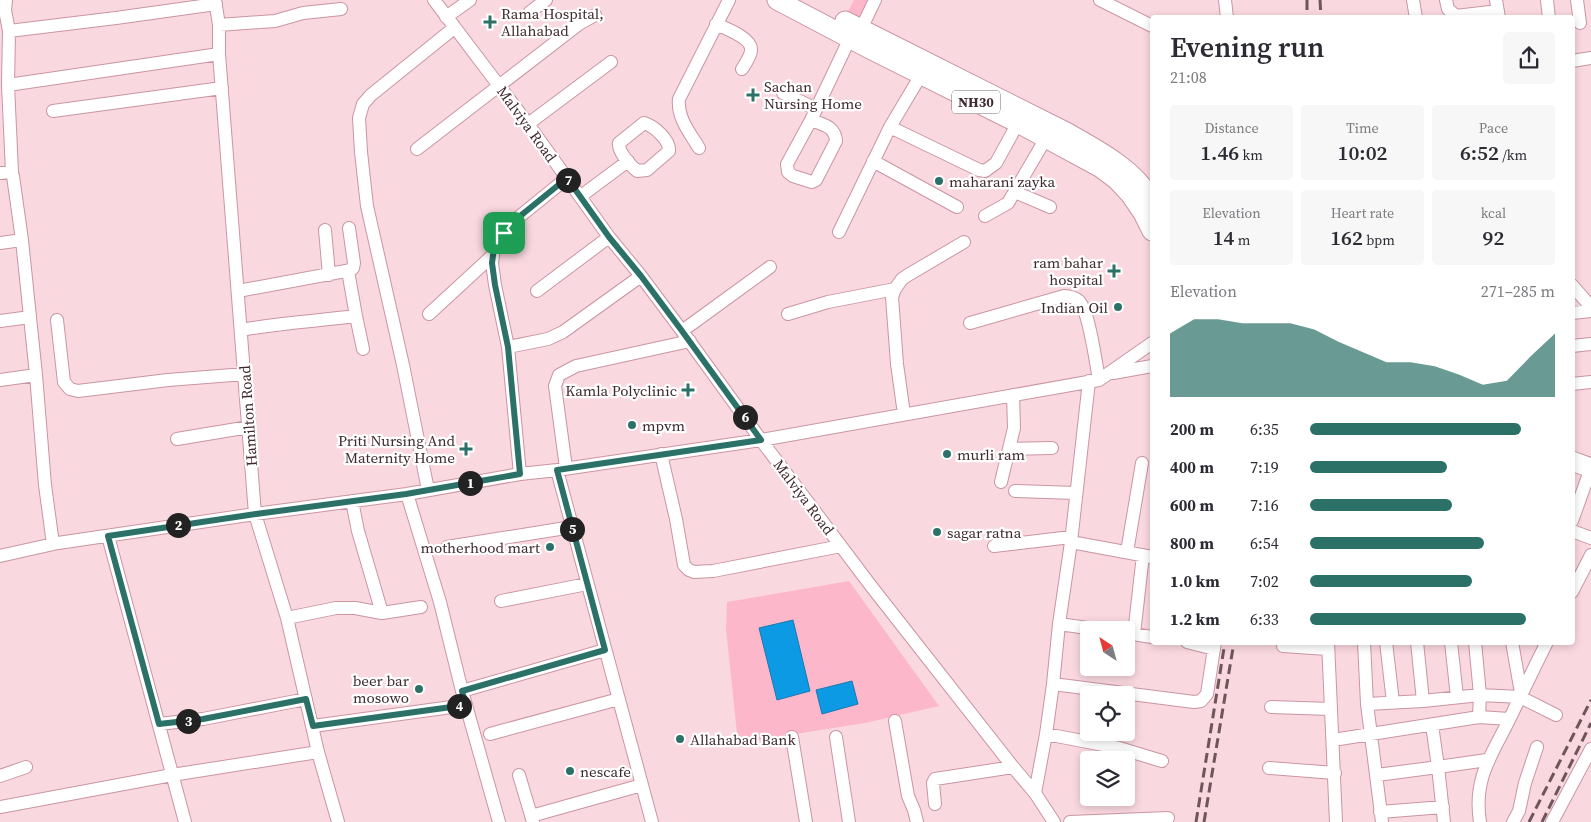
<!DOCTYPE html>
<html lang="en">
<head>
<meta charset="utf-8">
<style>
	body { margin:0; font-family:"Source Serif 4",serif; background:#f7f7f7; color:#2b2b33; height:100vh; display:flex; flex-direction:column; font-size:19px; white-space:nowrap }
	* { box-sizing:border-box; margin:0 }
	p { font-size:16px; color:#7c7c81 }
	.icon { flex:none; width:28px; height:28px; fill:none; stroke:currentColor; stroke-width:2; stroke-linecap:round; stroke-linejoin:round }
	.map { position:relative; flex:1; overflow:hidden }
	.sheet { position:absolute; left:1150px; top:15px; width:425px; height:630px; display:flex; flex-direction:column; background:#fff; border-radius:5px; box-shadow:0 2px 8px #0003 }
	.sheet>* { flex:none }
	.needle { width:32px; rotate:324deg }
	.tools { position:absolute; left:1080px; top:621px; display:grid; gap:10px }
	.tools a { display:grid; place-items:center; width:55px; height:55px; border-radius:5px; background:#fff; box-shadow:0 2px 8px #0003; font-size:25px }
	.pin { position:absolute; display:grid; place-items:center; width:42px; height:42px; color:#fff; margin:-21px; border-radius:10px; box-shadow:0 2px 8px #0006 }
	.km { position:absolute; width:25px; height:25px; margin:-12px; border-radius:50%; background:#222; color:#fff; font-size:14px; line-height:25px; text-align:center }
	.round { display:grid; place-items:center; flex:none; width:52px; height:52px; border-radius:5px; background:#f7f7f7 }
	.head { display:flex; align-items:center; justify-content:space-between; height:85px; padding:0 20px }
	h1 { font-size:28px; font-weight:600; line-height:38px }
	.figures { display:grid; grid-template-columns:repeat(3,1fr); gap:8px; height:85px; padding:5px 20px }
	.figures div { display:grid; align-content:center; border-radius:5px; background:#f7f7f7; text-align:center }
	.figures b { font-size:21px; font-weight:600 }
	.figures small { font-size:14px; font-weight:400 }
	.figures p { font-size:14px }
	.chart { height:140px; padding:10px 20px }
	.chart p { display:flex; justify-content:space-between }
	.chart svg { width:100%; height:90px; margin-top:5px; fill:#2b7167; opacity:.7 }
	ul { padding:0 20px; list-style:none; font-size:16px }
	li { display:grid; grid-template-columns:80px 60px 1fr; align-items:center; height:38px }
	li i { height:12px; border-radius:6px; background:#2b7167 }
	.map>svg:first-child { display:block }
	.green { fill:#fcb8ca }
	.water { fill:#0c9ae5; stroke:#1c78af }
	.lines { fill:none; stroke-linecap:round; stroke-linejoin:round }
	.minor-casing { stroke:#ca95a3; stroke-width:14 }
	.highway-casing { stroke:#ca95a3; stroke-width:21 }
	.minor { stroke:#fff; stroke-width:12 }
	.highway { stroke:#fff; stroke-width:19 }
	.rail { stroke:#6e555c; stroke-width:3; stroke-dasharray:10 5; stroke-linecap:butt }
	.route-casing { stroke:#fff; stroke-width:10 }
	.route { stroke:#2b7167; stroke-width:6 }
	.poi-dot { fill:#2b7167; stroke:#fff; stroke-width:2 }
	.labels { text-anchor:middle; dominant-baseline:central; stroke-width:4.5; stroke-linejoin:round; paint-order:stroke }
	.shield { fill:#fff; stroke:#796a6e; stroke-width:1 }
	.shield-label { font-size:14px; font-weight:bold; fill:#402a30 }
	.poi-label { font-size:15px; fill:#402a30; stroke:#fff; text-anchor:start }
	.street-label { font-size:15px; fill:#402a30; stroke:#fff }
</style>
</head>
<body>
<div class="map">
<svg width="1591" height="822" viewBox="0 0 1591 822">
	<rect width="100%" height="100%" fill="#fad8e0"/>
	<path class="green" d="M854,0H874L862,23L846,15Z
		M849,581L939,706L865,723L738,743L726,629L727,602Z"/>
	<path class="water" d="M793,620L810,691L777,700L759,628Z
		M852,681L858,704L822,714L816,690Z"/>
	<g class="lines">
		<defs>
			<path id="minor" d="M215,0L219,25V54L255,514L287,618L318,752L338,822
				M434,0L528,124L609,237L641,276L682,331L761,440L871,586L1013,767L1035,793L1054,822
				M1100,0L1152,26
				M1225,0L1227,18
				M1413,0L1416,18
				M1446,0L1448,9L1456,16L1498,11
				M1496,0L1499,18
				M1547,0L1549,18
				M1577,0L1580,23
				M530,12L546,0
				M446,17L470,0
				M716,24C725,28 752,38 751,50C751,56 745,64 742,69
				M219,25L275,21L303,13L341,9
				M861,29L875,0
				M9,31L116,18L216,4
				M1572,61L1591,58
				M8,85L219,54
				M783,93L816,109
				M53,111L222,88
				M811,120C823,125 835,126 836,141L816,180L812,182L793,176L788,172L787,164L811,120L850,38
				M644,123C654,126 670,140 669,151L647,170L637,171C630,165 618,152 619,143Z
				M528,124L611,62
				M890,127L979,170L985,171L996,163L1018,123
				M699,148C690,133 677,118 679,99L729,0
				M417,149L579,24L595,15
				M873,161L957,207
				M0,173L12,172L8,85L9,31L5,10L6,0
				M1015,192L1050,207
				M581,196L628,161
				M985,216L1008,203L1046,138
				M325,230L329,275
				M839,232L890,127L921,75
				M0,243L22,240L13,176
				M1572,285L1591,307
				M895,289L892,297L897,364L904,414
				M238,291L351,270L353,268L354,263L349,228
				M537,291L609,237
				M1572,313L1591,311
				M429,314L493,255
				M788,314L828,302L895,289L902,279L908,275L964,242
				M356,316L363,349
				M57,320L64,382L70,389L78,391L168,380L245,374
				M0,321L30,317L22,240
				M970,323L1064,296C1069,296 1074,297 1079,301C1089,311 1096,363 1099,380
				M241,330C279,323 317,321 356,316L348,271
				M682,331L770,267
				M1572,346L1591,344
				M508,347L548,339L563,332L641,276
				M1113,373L1152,366
				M36,375L45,485L53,544
				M0,380L36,375L30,317
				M1572,384L1591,382
				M177,439L249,427
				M1009,449L1052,448
				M661,454L676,519L684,565L689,570L694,572L713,571L841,546
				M566,468L555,386L559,375L576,366L690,341
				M557,470L652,822
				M520,474L508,347L495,285L492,263L494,248L514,221L567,178
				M1001,482L1014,428L1013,395
				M428,490L403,365L367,206L361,152L359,118L363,104L371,95L454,28
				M1015,491L1076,493
				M407,494L440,602L462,691L499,822
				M352,501L358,531L382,613
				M1572,521L1591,468
				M1572,531L1591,538
				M108,536L185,822
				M1071,542L1152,557
				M994,546L1071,537
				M447,547L572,527
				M1127,552L1142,463
				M0,556L58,543L255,514L407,494L520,474L557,470L761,440L1099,380L1152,343
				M1572,592L1591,555
				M501,601L587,584
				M287,618L336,608H355L382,613L421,607
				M1059,624L1102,630
				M1126,633L1152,637
				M1134,634L1143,555
				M1187,642L1214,649
				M1328,642L1336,822
				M1364,642L1367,704L1382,822
				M1386,642L1393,702
				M1417,642L1423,701
				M1451,642L1457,697
				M1475,642L1480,695L1479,717L1509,719
				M1512,642L1521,693
				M1283,646L1327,649
				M1053,684L1194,702L1201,701L1207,694L1215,642
				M462,691L605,650
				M1367,704L1423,701L1480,695L1520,697L1556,715
				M1271,707L1331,709
				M895,721L908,796L914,810L917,822
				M159,724L203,719L306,699
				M313,726L466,705
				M490,734L619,699
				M1046,734L1119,748L1162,761
				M792,737L806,822
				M836,737L849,822
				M1333,740L1479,717
				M1269,768L1335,773
				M519,775L533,822
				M1377,775L1438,767L1432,725
				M0,776L26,767
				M1035,793L1046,734L1053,684L1059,624L1071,542L1089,381
				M935,804L933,783L935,779L1013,767
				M0,807L172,775L318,752
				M1380,812L1443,807
				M531,816L642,785
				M1070,822L1168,818
				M1444,822L1438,767L1487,760
				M1480,822C1473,778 1492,755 1510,718C1522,693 1534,668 1547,642
				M1513,822L1519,811L1525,783L1537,747
				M1552,822L1591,749"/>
			<path id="highway" d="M777,0L870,49L1018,123L1101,168L1117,180L1130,194L1143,213L1152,231
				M845,21L1066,132C1098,150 1133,168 1152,200
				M1572,461L1591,468"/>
		</defs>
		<use href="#minor" class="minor-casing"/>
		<use href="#highway" class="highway-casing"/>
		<use href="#minor" class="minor"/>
		<use href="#highway" class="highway"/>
		<path class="rail" d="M1307,0V18
			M1320,0L1321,18
			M1196,822L1225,642
			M1204,822L1234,642
			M1529,822L1591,700
			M1542,822L1591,723"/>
	</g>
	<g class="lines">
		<defs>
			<path id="route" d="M567,178L609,237L641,276L682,331L761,440L557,470L605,650L462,691L466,705L313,726L306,699L203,719L159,724L108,536L256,514L406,494L520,474L508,347L495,285L492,263L494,248L514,221Z"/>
		</defs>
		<use href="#route" class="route-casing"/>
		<use href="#route" class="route"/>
	</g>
	<g class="poi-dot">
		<path d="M487.5 14.5h5v5h5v5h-5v5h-5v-5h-5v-5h5z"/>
		<path d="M750.5 87.5h5v5h5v5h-5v5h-5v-5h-5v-5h5z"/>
		<circle cx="939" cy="181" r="5"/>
		<path d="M1111.5 263.5h5v5h5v5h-5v5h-5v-5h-5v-5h5z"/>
		<circle cx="1118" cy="307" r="5"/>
		<path d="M685.5 382.5h5v5h5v5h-5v5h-5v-5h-5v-5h5z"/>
		<circle cx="632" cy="425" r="5"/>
		<path d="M463.5 441.5h5v5h5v5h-5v5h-5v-5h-5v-5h5z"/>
		<circle cx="947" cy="454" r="5"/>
		<circle cx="937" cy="532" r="5"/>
		<circle cx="550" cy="547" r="5"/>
		<circle cx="419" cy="689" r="5"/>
		<circle cx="680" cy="739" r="5"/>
		<circle cx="570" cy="771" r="5"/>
	</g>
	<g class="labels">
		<rect class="shield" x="952" y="90.5" width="48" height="23" rx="4"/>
		<g class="shield-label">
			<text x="976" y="102">NH30</text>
		</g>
		<g class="poi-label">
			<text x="501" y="13">Rama Hospital,<tspan x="501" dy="17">Allahabad</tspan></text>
			<text x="764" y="86">Sachan<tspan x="764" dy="17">Nursing Home</tspan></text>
			<text x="949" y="181">maharani zayka</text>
			<text x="1103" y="262" text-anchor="end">ram bahar<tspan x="1103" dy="17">hospital</tspan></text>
			<text x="1108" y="307" text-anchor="end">Indian Oil</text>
			<text x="677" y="390" text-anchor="end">Kamla Polyclinic</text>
			<text x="642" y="425">mpvm</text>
			<text x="455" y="440" text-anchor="end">Priti Nursing And<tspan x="455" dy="17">Maternity Home</tspan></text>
			<text x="957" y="454">murli ram</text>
			<text x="947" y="532">sagar ratna</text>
			<text x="540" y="547" text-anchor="end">motherhood mart</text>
			<text x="409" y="680" text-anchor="end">beer bar<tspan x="409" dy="17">mosowo</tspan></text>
			<text x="690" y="739">Allahabad Bank</text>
			<text x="580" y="771">nescafe</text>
		</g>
		<g class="street-label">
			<text transform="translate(527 124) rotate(54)">Malviya Road</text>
			<text transform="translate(248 416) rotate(-94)">Hamilton Road</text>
			<text transform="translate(804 497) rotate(53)">Malviya Road</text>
		</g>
	</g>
</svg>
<div class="tools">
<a><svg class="needle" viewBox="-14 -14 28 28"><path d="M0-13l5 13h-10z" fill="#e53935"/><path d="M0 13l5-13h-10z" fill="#7c7c81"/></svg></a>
<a><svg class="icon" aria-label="locate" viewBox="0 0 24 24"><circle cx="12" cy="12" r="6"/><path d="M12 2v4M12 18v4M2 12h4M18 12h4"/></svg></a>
<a><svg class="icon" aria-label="layers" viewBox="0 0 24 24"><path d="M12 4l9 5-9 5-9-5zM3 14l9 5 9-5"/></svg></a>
</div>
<div class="pin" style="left:504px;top:233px;background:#1e9e55"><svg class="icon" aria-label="arrive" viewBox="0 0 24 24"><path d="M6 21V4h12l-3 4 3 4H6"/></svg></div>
<b class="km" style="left:470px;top:483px">1</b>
<b class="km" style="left:178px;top:525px">2</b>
<b class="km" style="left:188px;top:721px">3</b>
<b class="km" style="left:459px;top:706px">4</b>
<b class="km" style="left:572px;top:529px">5</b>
<b class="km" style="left:745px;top:417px">6</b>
<b class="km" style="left:568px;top:180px">7</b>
<section class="sheet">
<div class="head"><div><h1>Evening run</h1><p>21:08</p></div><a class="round"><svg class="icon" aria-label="share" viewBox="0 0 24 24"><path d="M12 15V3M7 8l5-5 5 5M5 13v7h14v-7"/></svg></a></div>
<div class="figures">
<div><p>Distance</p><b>1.46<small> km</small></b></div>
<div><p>Time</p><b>10:02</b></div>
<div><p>Pace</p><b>6:52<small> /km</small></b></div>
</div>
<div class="figures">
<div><p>Elevation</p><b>14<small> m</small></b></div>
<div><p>Heart rate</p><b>162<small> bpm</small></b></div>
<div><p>kcal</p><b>92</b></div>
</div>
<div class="chart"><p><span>Elevation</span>271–285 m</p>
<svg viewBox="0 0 160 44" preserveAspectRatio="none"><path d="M0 44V13L10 6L20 6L30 8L40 8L50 8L60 11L70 17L80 22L90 27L100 27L110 29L120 33L130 38L140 36L150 24L160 13V44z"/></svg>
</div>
<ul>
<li><b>200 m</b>6:35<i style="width:86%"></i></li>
<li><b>400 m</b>7:19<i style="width:56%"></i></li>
<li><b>600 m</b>7:16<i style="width:58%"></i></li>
<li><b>800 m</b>6:54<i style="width:71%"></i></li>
<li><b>1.0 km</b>7:02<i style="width:66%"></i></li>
<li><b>1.2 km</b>6:33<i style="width:88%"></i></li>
</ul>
</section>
</div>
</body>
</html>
